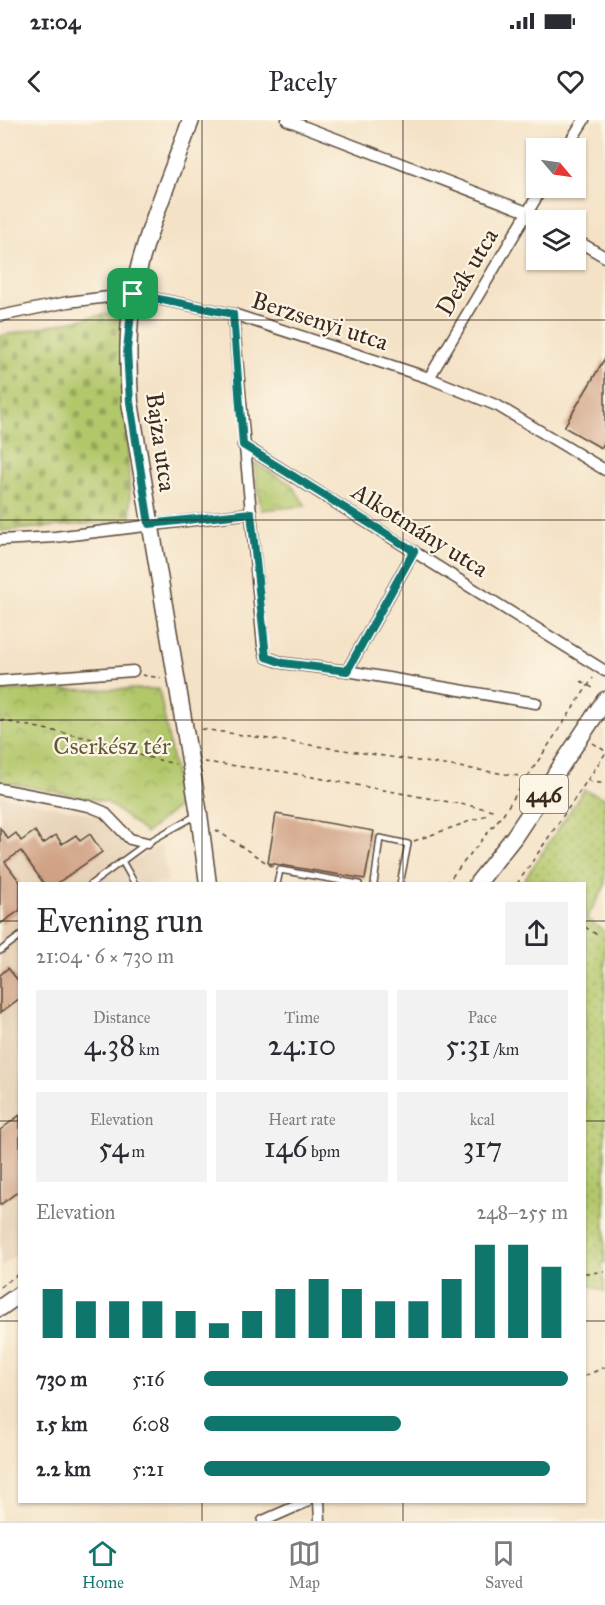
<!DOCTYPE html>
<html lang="en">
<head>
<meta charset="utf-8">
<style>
	body { margin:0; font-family:"IM FELL Great Primer",serif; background:#f2f2f3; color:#2b2b33; height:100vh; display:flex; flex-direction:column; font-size:22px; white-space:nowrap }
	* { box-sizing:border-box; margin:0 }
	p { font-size:20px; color:#7c7c81 }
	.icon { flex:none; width:33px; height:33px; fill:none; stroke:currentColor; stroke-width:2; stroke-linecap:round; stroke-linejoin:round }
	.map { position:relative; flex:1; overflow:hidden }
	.details { position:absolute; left:18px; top:762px; width:568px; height:621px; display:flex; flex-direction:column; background:#fff; border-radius:0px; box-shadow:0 2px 4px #0004 }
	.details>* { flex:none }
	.needle { width:39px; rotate:119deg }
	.fabs { position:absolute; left:526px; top:18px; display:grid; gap:12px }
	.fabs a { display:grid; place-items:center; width:60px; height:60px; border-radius:0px; background:#fff; box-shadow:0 2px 4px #0004; font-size:30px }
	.pin { position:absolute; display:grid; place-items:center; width:51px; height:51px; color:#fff; margin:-26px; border-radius:12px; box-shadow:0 3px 9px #0006 }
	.round { display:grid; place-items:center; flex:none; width:63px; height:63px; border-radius:0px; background:#f2f2f3 }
	.head { display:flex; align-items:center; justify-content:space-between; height:102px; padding:0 18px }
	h1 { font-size:33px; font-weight:600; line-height:45px }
	.stats { display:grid; grid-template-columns:repeat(3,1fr); gap:9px; height:102px; padding:6px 18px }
	.stats div { display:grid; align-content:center; border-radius:0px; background:#f2f2f3; text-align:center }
	.stats b { font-size:30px; font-weight:600 }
	.stats small { font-size:16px; font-weight:400 }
	.stats p { font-size:16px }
	.chart { height:168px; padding:12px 18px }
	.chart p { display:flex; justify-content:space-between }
	.chart svg { width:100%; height:108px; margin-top:6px; stroke:#0f766e; stroke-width:6 }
	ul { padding:0 18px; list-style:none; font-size:20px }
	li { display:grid; grid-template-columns:96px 72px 1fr; align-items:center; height:45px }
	li i { height:15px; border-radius:8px; background:#0f766e }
	.status { display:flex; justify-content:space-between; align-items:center; height:42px; padding:0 30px; background:#fff; direction:ltr }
	.status svg { height:16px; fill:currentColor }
	header { display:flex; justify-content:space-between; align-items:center; height:78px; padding:0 18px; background:#fff; font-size:27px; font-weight:600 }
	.tab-bar { display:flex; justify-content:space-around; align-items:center; height:84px; border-top:2px solid #e1e1e2; background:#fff; font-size:16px; color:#7c7c81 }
	.tab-bar a { display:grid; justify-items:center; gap:3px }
	.tab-bar .selected { color:#0f766e }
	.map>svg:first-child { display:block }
	.built { fill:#e5d0b4 }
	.grass { fill:url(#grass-dots); stroke:#767844; stroke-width:1.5 }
	.cemetery { fill:url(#cemetery-stones); stroke:#767844; stroke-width:1.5 }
	.park { fill:url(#park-crowns); stroke:#767844; stroke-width:1.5 }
	.building { fill:#d0a184 }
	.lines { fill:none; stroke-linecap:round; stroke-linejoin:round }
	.lane-casing { stroke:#574637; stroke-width:8 }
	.street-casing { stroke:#574637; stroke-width:13 }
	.primary-casing { stroke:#574637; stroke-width:19 }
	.path { stroke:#574637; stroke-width:1.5; stroke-dasharray:4.5 4.5; stroke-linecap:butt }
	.lane { stroke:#fff; stroke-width:5 }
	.street { stroke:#fff; stroke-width:10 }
	.primary { stroke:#fff; stroke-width:16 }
	.route-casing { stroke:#fff; stroke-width:12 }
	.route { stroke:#0f766e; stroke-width:8 }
	.grid { fill:none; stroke:#3b2a1e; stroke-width:1.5; stroke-opacity:0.55 }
	.labels { text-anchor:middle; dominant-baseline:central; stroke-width:4.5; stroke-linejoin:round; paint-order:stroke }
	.shield { fill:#fcf5e5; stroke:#75675a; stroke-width:1.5 }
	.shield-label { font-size:22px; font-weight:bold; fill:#3b2a1e }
	.street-label { font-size:24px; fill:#3b2a1e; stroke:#fcf5e5 }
	.park-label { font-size:24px; fill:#5f5935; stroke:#fcf5e5 }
</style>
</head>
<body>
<div class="status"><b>21:04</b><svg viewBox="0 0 49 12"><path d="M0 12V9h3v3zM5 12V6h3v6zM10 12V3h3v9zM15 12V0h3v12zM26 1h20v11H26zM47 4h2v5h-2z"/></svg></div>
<header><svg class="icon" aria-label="back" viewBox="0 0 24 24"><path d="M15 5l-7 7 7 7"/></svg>Pacely<svg class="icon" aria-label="heart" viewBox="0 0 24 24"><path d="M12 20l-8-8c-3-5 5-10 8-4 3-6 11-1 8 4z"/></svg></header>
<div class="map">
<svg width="605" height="1401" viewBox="0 0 605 1401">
	<defs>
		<pattern id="grass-dots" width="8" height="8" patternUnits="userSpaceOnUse" patternTransform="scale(1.5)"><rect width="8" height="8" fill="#b2c76b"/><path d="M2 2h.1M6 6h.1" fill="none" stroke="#92a257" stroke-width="1.8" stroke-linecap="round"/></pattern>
		<pattern id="cemetery-stones" width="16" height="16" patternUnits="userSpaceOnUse" patternTransform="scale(1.5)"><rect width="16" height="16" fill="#b2c76b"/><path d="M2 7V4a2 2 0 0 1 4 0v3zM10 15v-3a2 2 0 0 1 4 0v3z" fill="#92a257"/></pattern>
		<pattern id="park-crowns" width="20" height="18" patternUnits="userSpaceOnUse" patternTransform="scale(1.5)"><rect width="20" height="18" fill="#b2c76b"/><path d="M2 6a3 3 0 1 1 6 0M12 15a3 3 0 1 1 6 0" fill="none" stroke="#92a257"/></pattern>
	</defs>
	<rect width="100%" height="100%" fill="#fcf5e5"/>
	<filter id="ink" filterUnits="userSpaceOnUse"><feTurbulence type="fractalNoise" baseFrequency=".0167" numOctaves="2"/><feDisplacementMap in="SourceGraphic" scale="12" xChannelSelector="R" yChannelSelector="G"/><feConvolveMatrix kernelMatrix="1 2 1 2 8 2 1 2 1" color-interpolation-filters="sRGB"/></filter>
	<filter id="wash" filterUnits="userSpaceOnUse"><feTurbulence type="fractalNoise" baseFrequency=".008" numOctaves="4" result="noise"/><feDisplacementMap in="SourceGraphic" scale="24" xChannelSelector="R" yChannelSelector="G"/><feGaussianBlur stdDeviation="1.35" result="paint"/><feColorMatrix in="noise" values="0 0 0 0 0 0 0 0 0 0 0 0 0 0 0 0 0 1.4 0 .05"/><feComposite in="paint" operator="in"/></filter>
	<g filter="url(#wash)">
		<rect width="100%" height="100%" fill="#f4e2c6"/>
		<path class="built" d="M0,676L97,695L137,739L155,727L161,726L169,763L20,764V1132L0,1147Z"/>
		<path class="grass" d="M584,670L605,678V766L587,798L605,812V1143H602L605,1172L585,1163V764L522,763Z"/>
		<path class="cemetery" d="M121,191L131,400L0,411V216Z"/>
		<path class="park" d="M254,343L291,364L306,386L261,390Z
			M159,569L181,684L146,713L107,682L0,661V570Z"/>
		<g id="blocks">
			<path class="building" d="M605,238V322L601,328L564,307Z
				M276,694L374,711L365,759L268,743Z
				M0,708L8,719L16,713L21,721L35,711L43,724L56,715L62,724L76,715L80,721L90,714L102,732L56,764H44L21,731L5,742L20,762V790L0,804Z
				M8,848L20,863V878L0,893V855Z
				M20,995V1070L0,1085V1010Z"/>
		</g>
	</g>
	<g filter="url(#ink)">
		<use href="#blocks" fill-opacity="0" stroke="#574637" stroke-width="1.5"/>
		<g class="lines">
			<defs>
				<path id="lane" d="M122,741L135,764
					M91,764L147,723L195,696
					M277,764L280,750L359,764
					M374,764L380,718L408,724L400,764
					M0,831L20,816"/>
				<path id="street" d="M287,0L527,92L542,100
					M566,28L584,0
					M576,120L605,137
					M233,194L263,526L266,537L283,543L347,551L536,583
					M0,196L68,182L133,174L233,194L429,258L498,286L605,350
					M429,258L542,68
					M243,325L605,551
					M0,420L55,417L251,393
					M347,551L414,431
					M0,561L133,551
					M0,669L89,686L104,692L130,719L147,723
					M319,1382L320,1401
					M263,1401L306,1382"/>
				<path id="primary" d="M191,0C172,53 142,121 133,175C127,211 128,246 130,282L199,694L208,764
					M477,764L514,717L605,580
					M0,1188L20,1174"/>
			</defs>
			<use href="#lane" class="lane-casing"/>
			<use href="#street" class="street-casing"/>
			<use href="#primary" class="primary-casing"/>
			<path class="path" d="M142,555L161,558
				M581,561L596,570
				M0,600L93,619L127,632L175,644
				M202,609L519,656
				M593,623L605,631
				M204,642L285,652L493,690
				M588,661L605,664
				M216,710L273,747
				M414,721L490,694
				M446,764L503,694L593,558
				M517,764L605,634
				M585,807L600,817
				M585,1153L605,1152
				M0,1167L20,1153
				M585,1256L605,1247"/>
			<use href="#lane" class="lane"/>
			<use href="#street" class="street"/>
			<use href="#primary" class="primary"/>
		</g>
	</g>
	<g class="lines" filter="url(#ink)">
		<defs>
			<path id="route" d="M133,174L233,194L243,325L414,431L347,551L283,543L266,537L251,393L149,404L130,282L127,230Z"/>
		</defs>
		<use href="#route" class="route-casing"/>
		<use href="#route" class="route"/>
	</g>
	<path class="grid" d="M202,0V764M403,0V764M0,200H605M0,400H605M0,600H605M0,801H20M585,801H605M0,1001H20M585,1001H605M0,1201H20M585,1201H605M202,1382V1401M403,1382V1401"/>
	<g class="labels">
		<rect class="shield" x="520" y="655" width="48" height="38" rx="4.5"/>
		<g class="shield-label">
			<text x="544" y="674">446</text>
		</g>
		<g class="street-label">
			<text transform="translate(467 152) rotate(-59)">Deák utca</text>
			<text transform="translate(320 201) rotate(18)">Berzsenyi utca</text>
			<text transform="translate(161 322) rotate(82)">Bajza utca</text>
			<text transform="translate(420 410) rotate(32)">Alkotmány utca</text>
		</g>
		<g class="park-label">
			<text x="112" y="626">Cserkész tér</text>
		</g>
	</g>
</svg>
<div class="fabs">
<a><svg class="needle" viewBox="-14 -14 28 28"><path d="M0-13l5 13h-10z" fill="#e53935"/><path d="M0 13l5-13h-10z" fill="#7c7c81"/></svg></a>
<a><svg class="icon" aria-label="layers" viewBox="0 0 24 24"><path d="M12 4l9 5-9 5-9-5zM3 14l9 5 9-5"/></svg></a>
</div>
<div class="pin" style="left:133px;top:174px;background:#1e9e55"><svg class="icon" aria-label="arrive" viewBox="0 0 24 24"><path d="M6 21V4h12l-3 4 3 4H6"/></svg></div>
<section class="details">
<div class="head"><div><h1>Evening run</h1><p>21:04 · 6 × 730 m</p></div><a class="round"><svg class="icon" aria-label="share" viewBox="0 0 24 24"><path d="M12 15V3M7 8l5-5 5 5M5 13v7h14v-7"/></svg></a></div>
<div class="stats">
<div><p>Distance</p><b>4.38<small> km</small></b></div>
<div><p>Time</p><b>24:10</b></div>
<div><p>Pace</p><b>5:31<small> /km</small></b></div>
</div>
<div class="stats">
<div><p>Elevation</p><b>54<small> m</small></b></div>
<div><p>Heart rate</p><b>146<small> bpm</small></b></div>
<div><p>kcal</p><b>317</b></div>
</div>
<div class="chart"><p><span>Elevation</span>248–255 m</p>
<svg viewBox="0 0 160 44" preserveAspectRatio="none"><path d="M5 44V24M15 44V29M25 44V29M35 44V29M45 44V33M55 44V38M65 44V33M75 44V24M85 44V20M95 44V24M105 44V29M115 44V29M125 44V20M135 44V6M145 44V6M155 44V15"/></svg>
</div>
<ul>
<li><b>730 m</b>5:16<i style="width:100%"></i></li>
<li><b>1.5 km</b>6:08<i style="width:54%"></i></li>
<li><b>2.2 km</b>5:21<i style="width:95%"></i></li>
</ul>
</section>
</div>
<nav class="tab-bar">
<a class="selected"><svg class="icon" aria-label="home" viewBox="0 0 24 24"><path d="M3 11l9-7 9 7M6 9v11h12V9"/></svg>Home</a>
<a><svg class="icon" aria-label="map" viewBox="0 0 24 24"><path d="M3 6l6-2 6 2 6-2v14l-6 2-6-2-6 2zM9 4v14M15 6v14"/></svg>Map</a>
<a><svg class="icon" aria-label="saved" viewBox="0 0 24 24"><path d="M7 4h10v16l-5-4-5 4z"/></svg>Saved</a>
</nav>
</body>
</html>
